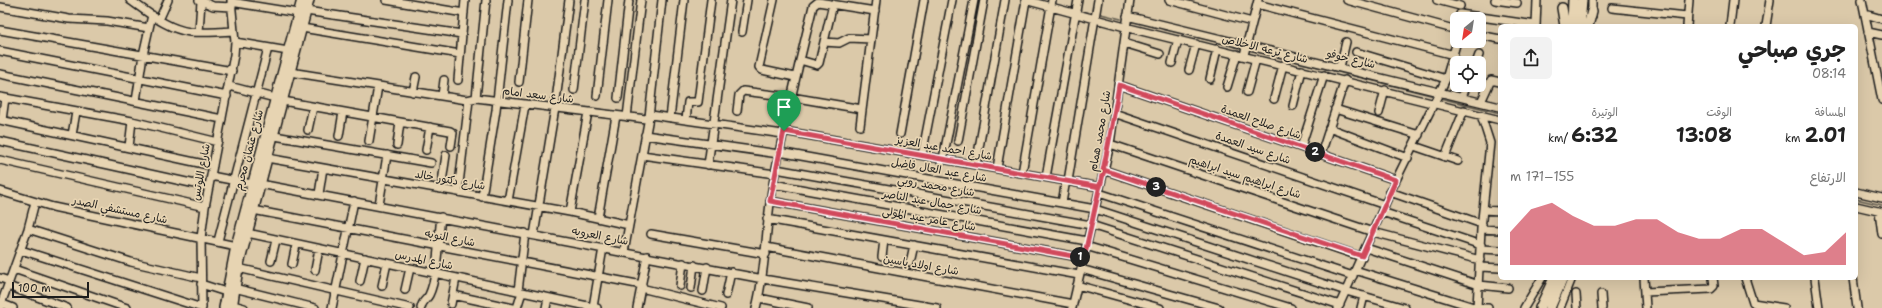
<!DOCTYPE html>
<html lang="ar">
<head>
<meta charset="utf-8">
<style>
	body { margin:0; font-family:"Shantell Sans","Playpen Sans Arabic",sans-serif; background:#f2f2f2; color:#222; direction:rtl; height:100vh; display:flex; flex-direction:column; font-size:15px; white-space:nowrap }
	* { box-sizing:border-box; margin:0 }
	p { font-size:13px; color:#767676 }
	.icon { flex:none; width:22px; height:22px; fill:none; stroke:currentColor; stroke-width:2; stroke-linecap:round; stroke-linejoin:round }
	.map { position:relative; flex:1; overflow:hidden; direction:ltr }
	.panel { position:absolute; left:1498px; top:24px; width:360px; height:256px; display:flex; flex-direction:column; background:#fff; border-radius:6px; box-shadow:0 4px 16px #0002; direction:rtl }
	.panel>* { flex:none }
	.needle { width:26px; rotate:210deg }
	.controls { position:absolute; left:1450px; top:12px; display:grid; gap:8px }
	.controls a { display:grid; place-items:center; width:36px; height:36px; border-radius:6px; background:#fff; box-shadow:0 4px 16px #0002; font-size:20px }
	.scale { position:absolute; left:12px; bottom:10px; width:77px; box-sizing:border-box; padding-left:4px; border:2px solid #1c1c1c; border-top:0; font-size:11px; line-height:14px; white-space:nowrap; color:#1c1c1c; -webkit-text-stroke:3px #e7d4b2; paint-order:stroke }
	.pin { position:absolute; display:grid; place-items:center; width:34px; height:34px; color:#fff; margin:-41px -17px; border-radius:50% 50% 50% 0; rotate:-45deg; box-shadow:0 0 4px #0007 }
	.pin .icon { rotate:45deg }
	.km { position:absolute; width:20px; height:20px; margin:-10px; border-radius:50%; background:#222; color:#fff; font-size:11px; line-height:20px; text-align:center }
	.round { display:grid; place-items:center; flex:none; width:42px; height:42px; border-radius:6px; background:#f2f2f2 }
	.overview { display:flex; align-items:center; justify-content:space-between; height:68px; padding:0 12px }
	h1 { font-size:22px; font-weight:700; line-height:30px }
	.metrics { display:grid; grid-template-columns:repeat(3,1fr); gap:6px; height:68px; padding:4px 12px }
	.metrics div { display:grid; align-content:center }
	.metrics b { font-size:20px; font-weight:700 }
	.metrics small { font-size:11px; font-weight:400 }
	.metrics p { font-size:11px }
	.chart { height:112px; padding:8px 12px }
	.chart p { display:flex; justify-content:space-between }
	.chart svg { width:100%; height:72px; margin-top:4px; fill:#d1495b; opacity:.7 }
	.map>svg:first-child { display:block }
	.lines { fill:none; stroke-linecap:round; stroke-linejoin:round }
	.stream { stroke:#615b4f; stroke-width:1.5 }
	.minor-casing { stroke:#1c1c1c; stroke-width:10 }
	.major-casing { stroke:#1c1c1c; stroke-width:12 }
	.minor { stroke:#e7d4b2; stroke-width:7 }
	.major { stroke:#e7d4b2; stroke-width:9 }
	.route-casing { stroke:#fff; stroke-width:8 }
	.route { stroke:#d1495b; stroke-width:5 }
	.labels { text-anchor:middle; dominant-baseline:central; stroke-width:3.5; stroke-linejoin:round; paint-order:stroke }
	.street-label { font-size:11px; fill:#1c1c1c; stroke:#e7d4b2 }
</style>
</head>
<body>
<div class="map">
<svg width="1882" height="308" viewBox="0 0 1882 308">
	<rect width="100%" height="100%" fill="#dbc9a9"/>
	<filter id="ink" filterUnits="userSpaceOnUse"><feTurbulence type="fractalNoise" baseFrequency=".025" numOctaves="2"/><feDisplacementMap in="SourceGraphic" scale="8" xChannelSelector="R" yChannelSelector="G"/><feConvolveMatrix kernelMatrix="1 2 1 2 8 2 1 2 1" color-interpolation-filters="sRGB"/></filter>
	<g filter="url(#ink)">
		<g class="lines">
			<path class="stream" d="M1101,14L1121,19
				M1134,22L1237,47
				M1254,51L1434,96
				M1440,98L1500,113
				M1856,199L1882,205"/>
			<defs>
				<path id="minor" d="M130,0C149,13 167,29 190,32C205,33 220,32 234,31
					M199,0L213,6L232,7
					M386,0L464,13
					M774,0L759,67L762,70L795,77
					M1025,0L1125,27L1500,120
					M1169,0L1252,22
					M1347,0L1457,30
					M1437,0L1460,6
					M1495,0L1517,3
					M1862,0L1882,100
					M231,2L298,13
					M1257,4L1454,55
					M0,7L69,19L107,21L149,28
					M1612,8L1687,16
					M306,11L462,34
					M1460,14L1536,25
					M1865,14L1882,19
					M1127,16L1500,107
					M1592,16V0
					M159,20L168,0
					M1536,26L1537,0
					M1687,26L1689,0
					M1730,26L1733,0
					M1766,26L1770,0
					M302,28L460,54
					M0,30L232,71
					M199,32L201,1
					M742,32L747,0
					M1868,32L1882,35
					M1479,35L1500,39
					M235,42L288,51
					M824,42L839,43L849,38L871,39
					M1124,43L1160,54
					M0,51L227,96
					M1356,52L1446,79
					M1244,55L1258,0
					M800,60L817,65L819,63L833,4
					M1172,63L1178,40
					M1476,63L1479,55
					M1340,67L1346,42
					M1189,70L1196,44
					M290,72L467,100L476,98L646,119L651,115L783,134
					M0,74L222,119
					M1210,79L1217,49
					M458,80L465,0
					M519,82L528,0
					M1119,85L1396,180
					M229,86L275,98
					M1227,87L1237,54
					M574,90L585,0
					M413,92L416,77
					M1247,92L1256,59
					M442,96L444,80
					M597,96L608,0
					M0,97L132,121L218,142
					M1462,97L1467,85
					M476,98L486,0
					M618,98L629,0
					M1274,99L1283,65
					M136,101L143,55L152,15
					M283,101L450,131L453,133L451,146
					M1481,102L1491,80L1500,82
					M1293,106L1302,70
					M1335,109L1419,135
					M737,111L739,95L743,91L791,97L862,109
					M1114,113L1385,205
					M1379,113L1385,90
					M627,117L641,0
					M670,118L684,0
					M0,120L213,166
					M2,120L5,98
					M686,120L688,102H698L711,0
					M860,126L876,0
					M1329,128L1408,158
					M308,130L313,107
					M784,131L1100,187
					M900,134L924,0
					M72,135L76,112
					M269,135L431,163
					M645,135L779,154
					M339,136L343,112
					M0,141L209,187
					M369,141L378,86
					M958,141L984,0
					M1110,144L1373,232L1480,260
					M397,145L400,122
					M1414,146L1458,161
					M129,147L132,121
					M1301,147L1324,75
					M426,150L430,127
					M779,152L1095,209L1346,291L1405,308
					M1321,154L1345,80
					M642,155L775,174
					M922,155L952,0
					M1445,157L1464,110
					M267,158L570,212L629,225
					M943,159L974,0
					M0,160L205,207
					M708,165L731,0
					M976,165L1005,0
					M997,168L1026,0
					M776,169L1091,225L1340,305
					M1104,170L1362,257
					M1022,173L1052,0
					M211,176L252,184
					M1046,177L1078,0
					M1068,181L1098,0
					M260,184L763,279L937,308
					M773,184L1087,241
					M441,189L446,155
					M0,191L53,207L236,246
					M458,192L469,100
					M1390,192L1482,224
					M1856,192L1882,198
					M1099,193L1353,276
					M319,194L323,168
					M482,197L496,110L508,0
					M508,201L525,105
					M770,201L1084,258
					M1062,203L1066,180
					M379,205L387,155
					M1856,206L1882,212
					M253,210L642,285
					M1483,210L1500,211
					M1879,211L1882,234
					M570,212L588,112
					M1382,212L1481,245
					M598,218L616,116
					M767,219L1079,275
					M28,229L131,262L201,278
					M1481,229L1500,230
					M247,233L597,308
					M651,234L766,254
					M534,235L555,108L569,0
					M218,241L268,48
					M1086,246L1291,308
					M766,247L1073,304
					M1366,248L1479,285L1508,288
					M1481,249L1500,250
					M21,250L202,308
					M624,252L649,117L662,0
					M882,257L884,240
					M271,261L276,240
					M910,263L914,245
					M292,264L296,245
					M1480,267L1500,268
					M238,268L410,308
					M14,269L127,308
					M1081,269L1219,308
					M315,270L319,249
					M1355,270L1477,308H1488
					M0,278L9,281
					M1644,278L1646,308
					M1745,278L1753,303
					M1815,278L1819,308
					M1853,278L1857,308
					M360,281L365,258
					M201,284L226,292
					M1077,285L1160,308
					M8,286L67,308
					M382,286L387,263
					M680,286L683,263
					M234,288L315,308
					M641,288L721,308
					M691,288L694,265
					M405,290L410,268
					M518,291L525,233
					M703,291L707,267
					M1645,292L1711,289L1714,286L1713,278
					M1576,294L1577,308
					M1601,294L1602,308
					M453,295L513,308
					M726,295L731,272
					M759,298L808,308
					M0,303L13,308
					M1753,303L1784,308
					M451,304L456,278
					M233,305L244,308
					M0,307L28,229L35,202
					M593,307L603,248
					M202,308L201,238L205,207L234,55L235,42L231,0
					M332,308L354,201
					M421,308C423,299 426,301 429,295C438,277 438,238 441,217
					M517,308L522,292
					M546,308L548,298
					M637,308L647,256
					M756,308C767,266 765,226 773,184C784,124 799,65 813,6L818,2L875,11
					M1072,308L1110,144L1130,0
					M1338,308L1396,180L1446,79L1457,41
					M1361,308L1364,296
					M1477,308L1481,229L1490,143L1481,115
					M1524,308L1542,278
					M1560,308L1572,278"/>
				<path id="major" d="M1562,8L1565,26
					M1572,26L1573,0
					M1580,26L1582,0
					M1588,26L1592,11
					M224,308L236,246L302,0
					M232,308L238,268L309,0
					M1540,308L1554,278
					M1550,308L1563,278"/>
			</defs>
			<use href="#minor" class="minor-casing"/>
			<use href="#major" class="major-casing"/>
			<use href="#minor" class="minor"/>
			<use href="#major" class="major"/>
		</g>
	</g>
	<g class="lines" filter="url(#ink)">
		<defs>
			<path id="route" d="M784,131L770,201L1084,258C1097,200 1110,143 1119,85L1396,180L1362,256L1104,170L1100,187L784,131"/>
		</defs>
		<use href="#route" class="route-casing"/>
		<use href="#route" class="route"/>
	</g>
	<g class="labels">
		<g class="street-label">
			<text transform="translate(1265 49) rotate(14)">شارع ترعه الاخلاص</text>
			<text transform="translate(1351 59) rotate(14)">شارع خوفو</text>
			<text transform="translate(538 95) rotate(7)">شارع سعد امام</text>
			<text transform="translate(1261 122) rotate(19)">شارع صلاح العمدة</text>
			<text transform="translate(1100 131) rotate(-80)">شارع محمد همام</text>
			<text transform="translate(944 148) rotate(10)">شارع احمد عبد العزيز</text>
			<text transform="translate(1253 148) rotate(19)">شارع سيد العمدة</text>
			<text transform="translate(249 150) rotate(-75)">شارع عثمان محرم</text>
			<text transform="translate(939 170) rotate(10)">شارع عبد العال فاضل</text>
			<text transform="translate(201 172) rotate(-79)">شارع اللوتس</text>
			<text transform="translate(1245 177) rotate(18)">شارع ابراهيم سيد ابراهيم</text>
			<text transform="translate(450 180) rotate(10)">شارع دكتور خالد</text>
			<text transform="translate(936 186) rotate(10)">شارع محمد روبي</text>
			<text transform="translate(932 202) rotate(10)">شارع جمال عبد الناصر</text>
			<text transform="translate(120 210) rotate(12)">شارع مستشفي الصدر</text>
			<text transform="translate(929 219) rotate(10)">شارع عامر عبد المولى</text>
			<text transform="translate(600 236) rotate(11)">شارع العروبه</text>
			<text transform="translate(450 238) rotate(11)">شارع النوبه</text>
			<text transform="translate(424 260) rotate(12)">شارع المدرس</text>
			<text transform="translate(921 265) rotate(10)">شارع اولاد ياسين</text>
		</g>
	</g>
</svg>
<div class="controls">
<a><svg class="needle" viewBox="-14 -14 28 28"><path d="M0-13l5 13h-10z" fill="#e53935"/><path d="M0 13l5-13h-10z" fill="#767676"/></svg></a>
<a><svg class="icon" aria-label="locate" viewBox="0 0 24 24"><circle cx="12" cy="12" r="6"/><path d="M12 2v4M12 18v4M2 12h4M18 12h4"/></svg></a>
</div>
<div class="scale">100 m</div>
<div class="pin" style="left:784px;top:131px;background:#1e9e55"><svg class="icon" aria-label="arrive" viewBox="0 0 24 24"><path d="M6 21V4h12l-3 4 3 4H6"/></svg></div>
<b class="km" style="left:1080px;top:257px">1</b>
<b class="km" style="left:1315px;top:152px">2</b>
<b class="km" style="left:1156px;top:187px">3</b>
<section class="panel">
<div class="overview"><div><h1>جري صباحي</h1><p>08:14</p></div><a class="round"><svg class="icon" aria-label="share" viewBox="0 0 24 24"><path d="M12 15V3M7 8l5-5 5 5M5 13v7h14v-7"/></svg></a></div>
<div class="metrics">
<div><p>المسافة</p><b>2.01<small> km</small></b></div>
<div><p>الوقت</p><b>13:08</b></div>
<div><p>الوتيرة</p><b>6:32<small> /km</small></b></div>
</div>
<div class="chart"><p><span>الارتفاع</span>155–171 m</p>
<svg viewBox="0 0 160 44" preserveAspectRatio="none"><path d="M0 44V24L10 10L20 6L30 14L40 20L50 20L60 16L70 16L80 24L90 28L100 28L110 22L120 22L130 30L140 38L150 36L160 24V44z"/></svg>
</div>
</section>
</div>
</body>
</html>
